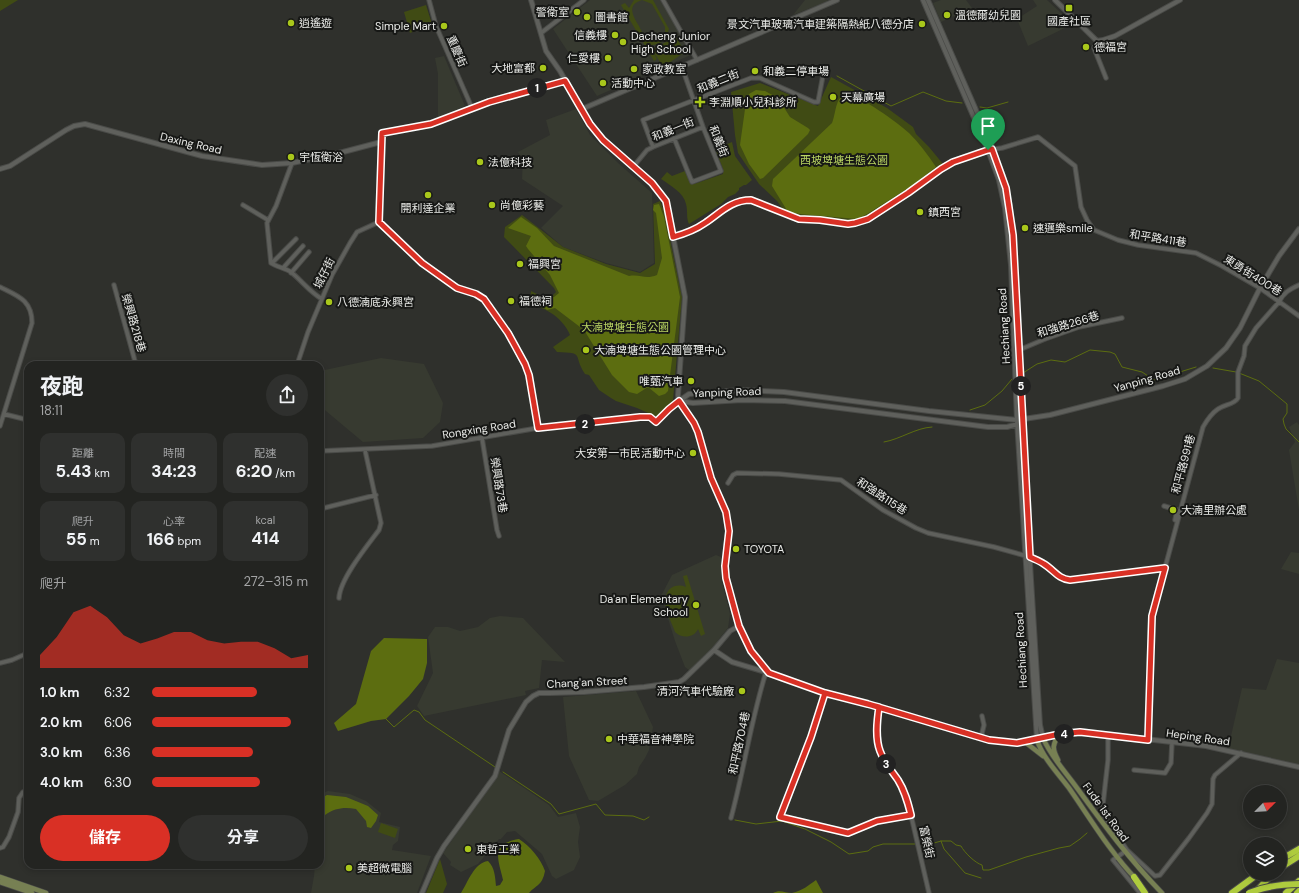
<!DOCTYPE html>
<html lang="zh-TW">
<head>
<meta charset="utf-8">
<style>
	body { margin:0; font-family:"DM Sans","Noto Sans TC",sans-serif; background:#2f302e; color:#f1f3f6; height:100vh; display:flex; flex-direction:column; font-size:15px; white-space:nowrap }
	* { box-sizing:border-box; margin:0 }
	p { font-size:13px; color:#a3a4a5 }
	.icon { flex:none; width:22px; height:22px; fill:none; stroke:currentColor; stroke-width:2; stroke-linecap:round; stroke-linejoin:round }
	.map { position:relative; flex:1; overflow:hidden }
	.side { position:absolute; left:24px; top:361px; width:300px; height:508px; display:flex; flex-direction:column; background:#232421; border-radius:12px; box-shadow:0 2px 6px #0003,0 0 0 1px #40413f }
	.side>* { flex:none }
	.needle { width:26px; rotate:66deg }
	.tools { position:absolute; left:1243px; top:785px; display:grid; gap:8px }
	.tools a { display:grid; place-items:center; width:44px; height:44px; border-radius:50%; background:#232421; box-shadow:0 2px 6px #0003,0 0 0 1px #40413f; font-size:20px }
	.pin { position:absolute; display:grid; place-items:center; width:34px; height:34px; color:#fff; margin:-41px -17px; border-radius:50% 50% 50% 0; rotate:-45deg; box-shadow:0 0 4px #0007 }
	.pin .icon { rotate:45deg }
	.km { position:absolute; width:20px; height:20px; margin:-10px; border-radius:50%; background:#222; color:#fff; font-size:11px; line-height:20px; text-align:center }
	.round { display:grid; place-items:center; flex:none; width:42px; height:42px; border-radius:21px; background:#2f302e }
	.overview { display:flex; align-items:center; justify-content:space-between; height:68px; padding:0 16px }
	h1 { font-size:22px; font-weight:700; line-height:30px }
	.stats { display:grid; grid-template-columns:repeat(3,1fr); gap:6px; height:68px; padding:4px 16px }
	.stats div { display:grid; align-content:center; border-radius:10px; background:#2f302e; text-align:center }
	.stats b { font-size:17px; font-weight:700 }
	.stats small { font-size:11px; font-weight:400 }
	.stats p { font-size:11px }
	.chart { height:112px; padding:8px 16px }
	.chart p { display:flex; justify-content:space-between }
	.chart svg { width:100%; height:72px; margin-top:4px; fill:#d93025; opacity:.7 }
	.button { display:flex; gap:8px; margin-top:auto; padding:8px 16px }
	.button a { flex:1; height:46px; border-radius:24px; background:#d93025; color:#fff; font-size:16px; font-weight:700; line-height:46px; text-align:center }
	.button a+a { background:#2f302e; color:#f1f3f6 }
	ul { padding:0 16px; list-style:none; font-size:13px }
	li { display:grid; grid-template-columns:64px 48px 1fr; align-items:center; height:30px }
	li i { height:10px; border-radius:5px; background:#d93025 }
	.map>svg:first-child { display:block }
	.built { fill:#373a30 }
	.green { fill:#404b14; fill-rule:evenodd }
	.water { fill:#5c6d10 }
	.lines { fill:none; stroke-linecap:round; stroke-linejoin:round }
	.stream { stroke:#5c6d10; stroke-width:1 }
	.minor-casing { stroke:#4a4b48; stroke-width:5.5 }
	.tertiary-casing { stroke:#4a4b48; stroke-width:6 }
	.secondary-casing { stroke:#4a4b48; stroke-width:6 }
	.motorway-casing { stroke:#4a4b48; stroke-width:8 }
	.minor { stroke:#5f605c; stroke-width:3.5 }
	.tertiary { stroke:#5f605c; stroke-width:4 }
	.secondary { stroke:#778053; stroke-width:4.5 }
	.motorway { stroke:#aecb3e; stroke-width:6 }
	.motorway-bridge-casing { stroke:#4a4b48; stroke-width:8; stroke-linecap:butt }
	.motorway-bridge { stroke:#aecb3e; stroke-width:6 }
	.route-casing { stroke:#fff; stroke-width:8 }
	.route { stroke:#d93025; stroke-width:5 }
	.poi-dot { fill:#a9c71b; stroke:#171816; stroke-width:1.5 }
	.labels { text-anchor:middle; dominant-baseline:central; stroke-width:4; stroke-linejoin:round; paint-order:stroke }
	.poi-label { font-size:11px; fill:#eaebe8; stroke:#171816; text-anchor:start }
	.street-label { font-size:11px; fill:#eaebe8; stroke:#171816 }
	.park-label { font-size:11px; fill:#bad563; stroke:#171816 }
</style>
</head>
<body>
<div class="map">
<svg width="1299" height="893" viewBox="0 0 1299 893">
	<rect width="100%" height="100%" fill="#2f302c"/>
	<path class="built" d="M590,0H660L693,54L597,96L553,29Z
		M805,0H827L828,1L793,15Z
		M941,0H966L972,8L941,22L933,3Z
		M1033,0H1047L1073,24L1028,46L1017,19L1037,6Z
		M444,56L465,106L438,118V74L435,58Z
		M576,109L590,135L618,163L652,193L654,263L640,272L606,263L563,247L541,228L563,206L522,179L523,160L518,152L550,135L546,120Z
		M381,358L424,364L443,403L440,422L423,438L363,442L320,406V371Z
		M1297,422L1299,425V510L1289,450L1295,442L1289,427Z
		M1291,552L1299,553V574L1281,569Z
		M716,555L721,557V578L730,614L728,628L719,639L713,649L690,671L685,667L675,641L661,596L672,575Z
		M500,616L523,618L565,662L542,660L539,688L525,691L526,695L424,716L417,706L433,673L428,637L435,627H448L460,631L478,627L490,618Z
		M1277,659L1299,663V765L1228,749L1242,688L1266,690Z
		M636,691L653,727L649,750L645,758L639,767L637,774L625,785L598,801L589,800L569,756L563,697Z
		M499,771L549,805L558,817L576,813L580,827L578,842L580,857L574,870L556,879L552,876L542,854L515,831L507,832L501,839H499L478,864L461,872L450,865L451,862L443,853L494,781Z
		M328,791L350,794L366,801L381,813L379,822L400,827L398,841L393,845L392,850L431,856L417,893H311L314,876L315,865H320V794Z"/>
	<path class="green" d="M0,0H18L0,11Z
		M634,0H653L669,29C666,39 661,46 649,45L652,49L676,37L685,52L663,67L652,49L657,59L654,61L621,5L625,3L629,8ZM642,0L652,4L665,27V34L658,41C654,41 651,41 648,39C644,37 641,30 639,26C633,16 626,5 642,0Z
		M426,5L432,24L410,33L404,12Z
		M831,77L887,108L913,127L916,134L929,147L943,164L863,219L853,221L801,217L785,212L777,201L759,184L738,153L735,135L731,92L760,83L818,106Z
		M732,142L735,156L752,180L746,185H744L739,188V190L735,194L728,197L721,204L689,224C686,218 688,211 686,204C684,193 670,185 661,179L667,172L672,176L685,171L692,184L697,183L723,174V169L715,149Z
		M660,201L664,211L682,297L673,400L671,405L660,416H655L637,408L616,401L611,398L599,390L589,375L585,374C572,354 586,353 557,352L553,347L570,335C567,327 558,317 551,313C543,308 537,307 530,301L531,291L539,295L552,296L556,292L554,288L504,237L505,227L522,215L563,247L606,264L640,273L655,264L653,204Z
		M687,575L705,634L701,636L698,629C694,638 682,639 675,632C671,620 658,599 671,588C676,585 681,585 686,587L683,576Z
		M381,823L398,829L395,838L378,832Z
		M440,859L447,884L443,893H426Z"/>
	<path class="water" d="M756,90L765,91L778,98L790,117L808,128L810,130L808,134L763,178L760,179L749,164L740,145L746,102L749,94Z
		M846,94C860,95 898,123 909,133C919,143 928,155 936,167L910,187L867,214L857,219L800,214L788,212L772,186L773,179L832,123C836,114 835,97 846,94Z
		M659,204L664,217L680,297L668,391L665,394L659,396L648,387L637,394L629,392L612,375L584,330L555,308L547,310L536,302L538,297H554L559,293L550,275L528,249L526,246L531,236L508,228L521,217L537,228L554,246L629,276C641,274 645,280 657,275L662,258L656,213L653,210L654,205Z
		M384,638L427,639V663L423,679L409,696L386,719L371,721L338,731L334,723L356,704L371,651Z
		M327,795L346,797L368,806L378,815L376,821L371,828L367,827L366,821L356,809C344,807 335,808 325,815C322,810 323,804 321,798Z
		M519,839C530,846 541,859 545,871C542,886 537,884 529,893H461C468,882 474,863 488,861C495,868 495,877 496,886L500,885L503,880C498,858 490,844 519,839Z
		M816,880L823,893H773C780,889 785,893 792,893C802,891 809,885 816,880Z"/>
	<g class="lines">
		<path class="stream" d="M837,76L891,106L923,92L946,101L962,103
			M980,107L987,108L1008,102
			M1213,368L1236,372
			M1023,373L1037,364L1051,360L1065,362L1090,350L1110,352L1115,354L1122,367L1142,372L1154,380L1196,367
			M1239,373L1259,381L1287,404V413L1283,419L1284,424L1286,429L1299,442
			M970,410L985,405L1002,391L1012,379
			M884,442C901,439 915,428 932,427
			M386,719L394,727L414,710L419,712L425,720L495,767
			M503,772L551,804L559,814L596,804L605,815L633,816L644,820L649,817
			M735,820L756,824L782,821L805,829L831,842L849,854L868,851L873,847L883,844H915
			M941,841L944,849L965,873L981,878
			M924,846L941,841H951L956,845L961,846C964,852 975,863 982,865L983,870H989L1026,857L1059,848L1070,846L1080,839L1087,833"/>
		<defs>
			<path id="minor" d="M429,0L436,26L472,108
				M663,0L697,60
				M541,33L584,0
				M1097,41L1094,48L1106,78
				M674,138L692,182L721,171L703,127L682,67
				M381,142L380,204L379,222L422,263L457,288L476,294L484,299L508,333L529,375L538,428
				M653,147L643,120L751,78H760L814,102H818L824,70
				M292,163L276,206L267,223L271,263C277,267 285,268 291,272C302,281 310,292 322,299
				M633,167L647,150L653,147L703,127
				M243,205L268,220
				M673,237C684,234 695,230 705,223C720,213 730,200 751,200L799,219L820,220L847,223H855L868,219L908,193L941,169L953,162L988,150L1002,148L1038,137L1075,166L1081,207L1087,220L1094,230L1118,240L1138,245L1196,253L1222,266L1260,288L1299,316
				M272,263L296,239
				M283,268L303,246
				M291,273L309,252
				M114,285L136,365
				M0,287C18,296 32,300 32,323L0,426
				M1019,350L1045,339L1079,327L1122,318
				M297,365L308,332L332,275L350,243L357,232L379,222
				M4,414L28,420
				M482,438L497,530L499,536
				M320,451L432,446L538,428L640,417H650L656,422L669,409L679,401
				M728,483L733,475L737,473L779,474L841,480L883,510L916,528L928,533L994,547L1030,557L1044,564L1057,576L1064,580H1071L1165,568
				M1164,506L1177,510L1175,520
				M320,509L376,495
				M339,598C340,579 367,546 379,530L381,523L365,450
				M0,663L12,660L28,653
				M825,693L811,737L780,817L848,833L877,821L911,815
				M879,707L878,731L880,750L884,760L898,780L907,798L929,893
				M1108,735V760L1102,813L1127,850
				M981,737L984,725L982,716
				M1148,740L1152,616L1203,427C1207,420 1212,413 1218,409C1225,404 1234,405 1238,398V372L1244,356L1245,346L1256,328L1279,302C1283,293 1290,289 1299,285
				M1134,770L1165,773L1171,763L1172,742
				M731,818C744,770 751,720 766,672
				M0,848L3,847L9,837L18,812L19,798L23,792L28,790
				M1140,893L1113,860L1127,850L1155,876L1160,875L1189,838L1207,813L1212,804L1213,779L1215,775L1241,753"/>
			<path id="tertiary" d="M531,0L546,51L560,71L590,124L603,141L652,183L666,201L685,297L678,395L679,401L694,423L698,432L711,478L726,512L729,531L725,566L730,598L739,626L751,651L769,673
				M923,0L988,150L999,180L1005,208L1011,265L1017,420L1037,740
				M928,0L993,149L1003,176L1010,206L1015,265L1024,466L1040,725L1043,738
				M1055,0L1097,41L1103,40L1115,36L1180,0
				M582,109L837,0
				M0,169L10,166L66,130L74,126L85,124L202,156L262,165L292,163L343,152L381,142L382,133L431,124L489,101L565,81
				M679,401L689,394L741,390L784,392L929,411L1017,420L1050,415L1163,386L1185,379L1207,366L1226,348L1240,328L1260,288L1279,256L1299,229
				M679,401L693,403L742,400L785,401L988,427H1007L1018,424
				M714,650L732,662L769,673L825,693L868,704L989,740L1017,743L1060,734L1080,733L1102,734L1206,746L1299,767
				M422,893L437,858L444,846L495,776L509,730L526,702L533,696L539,693H550L584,692L644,687L679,682L684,679L714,650L730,631L739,626"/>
			<path id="secondary" d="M1043,738C1051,757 1065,771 1077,788C1104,825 1130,860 1162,893
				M1037,740C1043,758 1057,772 1069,788C1090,818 1110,852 1136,879
				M1025,742L1043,756
				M1058,760C1052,749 1052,744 1060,734
				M0,877L46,893
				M0,882L32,893"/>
			<path id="motorway" d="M1280,860L1299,849
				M1280,868L1299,856
				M1134,877L1145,893
				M1256,892L1272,874
				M1232,893L1258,874
				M1286,893L1299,881
				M1297,893L1299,891"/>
		</defs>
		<use href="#minor" class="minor-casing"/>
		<use href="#tertiary" class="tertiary-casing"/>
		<use href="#secondary" class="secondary-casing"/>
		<use href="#motorway" class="motorway-casing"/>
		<use href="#minor" class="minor"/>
		<use href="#tertiary" class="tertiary"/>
		<use href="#secondary" class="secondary"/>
		<use href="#motorway" class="motorway"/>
		<defs>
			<path id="motorway-bridge" d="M1249,893C1266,886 1281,884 1299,884"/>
		</defs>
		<use href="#motorway-bridge" class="motorway-bridge-casing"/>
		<use href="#motorway-bridge" class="motorway-bridge"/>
	</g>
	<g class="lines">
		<defs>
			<path id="route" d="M988,150L953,162L941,169L908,193L868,219L855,223L848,224L820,220L799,219L751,200C731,200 720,213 705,223C695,230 684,234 673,237L666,201L652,183L603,140L590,124L565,81L489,102L431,124L382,133L379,222L422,263L457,288L476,294L484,299L508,333L525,364L529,375L538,428L640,417H650L656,422L669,409L679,401L694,423L698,432L711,478L726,512L729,531L725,566L726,578L739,626L751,651L769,673L825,693L879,707C877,721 875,738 880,751C884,762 891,770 898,780C905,791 908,803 911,815L877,821L848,833L780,817L811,737L825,693L868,704L989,740L1017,743L1060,734L1080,732L1148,740L1152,616L1165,568L1070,580C1058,579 1054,570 1044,564C1040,561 1034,559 1030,557L1013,235L1006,188L992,149L988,150"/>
		</defs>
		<use href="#route" class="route-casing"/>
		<use href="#route" class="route"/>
	</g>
	<g class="poi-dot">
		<rect x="1065" y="4" width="8" height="8" rx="2"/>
		<circle cx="577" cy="12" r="4"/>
		<circle cx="947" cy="15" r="4"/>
		<circle cx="587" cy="17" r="4"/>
		<circle cx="291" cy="23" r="4"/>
		<circle cx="922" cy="24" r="4"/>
		<circle cx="444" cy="26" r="4"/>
		<circle cx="615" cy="35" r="4"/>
		<circle cx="623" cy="42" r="4"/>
		<circle cx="1086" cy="47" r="4"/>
		<circle cx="608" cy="58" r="4"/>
		<circle cx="543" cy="68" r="4"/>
		<circle cx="634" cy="69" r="4"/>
		<circle cx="755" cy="71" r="4"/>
		<circle cx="603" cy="83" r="4"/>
		<circle cx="833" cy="97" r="4"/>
		<path d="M698 96h4v4h4v4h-4v4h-4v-4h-4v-4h4z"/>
		<circle cx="291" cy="157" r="4"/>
		<circle cx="480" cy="162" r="4"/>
		<circle cx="428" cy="195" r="4"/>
		<circle cx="492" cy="205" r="4"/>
		<circle cx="920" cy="212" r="4"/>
		<circle cx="1025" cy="228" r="4"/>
		<circle cx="520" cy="264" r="4"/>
		<circle cx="511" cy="301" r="4"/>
		<circle cx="329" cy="302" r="4"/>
		<circle cx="586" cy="350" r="4"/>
		<circle cx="691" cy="381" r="4"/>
		<circle cx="693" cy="453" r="4"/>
		<circle cx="1173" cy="510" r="4"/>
		<circle cx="736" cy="549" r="4"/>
		<circle cx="696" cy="605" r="4"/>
		<circle cx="742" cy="691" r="4"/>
		<circle cx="609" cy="739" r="4"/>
		<circle cx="468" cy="849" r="4"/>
		<circle cx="349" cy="868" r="4"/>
	</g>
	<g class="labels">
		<g class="poi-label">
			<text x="569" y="12" text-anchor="end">警衛室</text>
			<text x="955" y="15">溫德爾幼兒園</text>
			<text x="595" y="17">圖書館</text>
			<text x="1069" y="21" text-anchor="middle">國產社區</text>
			<text x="299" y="23">逍遙遊</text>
			<text x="914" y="24" text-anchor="end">景文汽車玻璃汽車建築隔熱紙八德分店</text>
			<text x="436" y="26" text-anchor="end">Simple Mart</text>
			<text x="607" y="35" text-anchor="end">信義樓</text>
			<text x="631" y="36">Dacheng Junior<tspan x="631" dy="13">High School</tspan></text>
			<text x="1094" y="47">德福宮</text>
			<text x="600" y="58" text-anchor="end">仁愛樓</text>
			<text x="535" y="68" text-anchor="end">大地富都</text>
			<text x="642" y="69">家政教室</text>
			<text x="763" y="71">和義二停車場</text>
			<text x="611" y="83">活動中心</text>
			<text x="841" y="97">天幕廣場</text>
			<text x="709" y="102">李淵順小兒科診所</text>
			<text x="299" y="157">宇恆衛浴</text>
			<text x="488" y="162">法億科技</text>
			<text x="500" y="205">尚億彩藝</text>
			<text x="428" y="208" text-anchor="middle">開利達企業</text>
			<text x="928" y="212">鎮西宮</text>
			<text x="1033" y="228">速邁樂smile</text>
			<text x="528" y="264">福興宮</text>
			<text x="519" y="301">福德祠</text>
			<text x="337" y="302">八德湳底永興宮</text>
			<text x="594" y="350">大湳埤塘生態公園管理中心</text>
			<text x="683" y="381" text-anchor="end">唯甄汽車</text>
			<text x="685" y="453" text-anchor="end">大安第一市民活動中心</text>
			<text x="1181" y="510">大湳里辦公處</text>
			<text x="744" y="549">TOYOTA</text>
			<text x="688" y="599" text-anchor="end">Da'an Elementary<tspan x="688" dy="13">School</tspan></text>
			<text x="734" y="691" text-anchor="end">清河汽車代驗廠</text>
			<text x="617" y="739">中華福音神學院</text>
			<text x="476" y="849">東哲工業</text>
			<text x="357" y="868">美超微電腦</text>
		</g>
		<g class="street-label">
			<text transform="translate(457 51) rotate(66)">重慶街</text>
			<text transform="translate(718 81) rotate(-22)">和義二街</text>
			<text transform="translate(673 129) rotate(-22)">和義一街</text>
			<text transform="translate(719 141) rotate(68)">和義街</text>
			<text transform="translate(191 143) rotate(13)">Daxing Road</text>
			<text transform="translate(1158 238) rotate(9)">和平路411巷</text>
			<text transform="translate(324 273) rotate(-64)">城仔街</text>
			<text transform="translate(1253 275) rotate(32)">東勇街400巷</text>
			<text transform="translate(134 323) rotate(74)">榮興路218巷</text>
			<text transform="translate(1068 324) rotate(-17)">和強路266巷</text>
			<text transform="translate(1004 326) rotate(-93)">Hechiang Road</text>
			<text transform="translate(1147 379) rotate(-16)">Yanping Road</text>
			<text transform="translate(727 392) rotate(-2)">Yanping Road</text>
			<text transform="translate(479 429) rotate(-9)">Rongxing Road</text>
			<text transform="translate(1183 464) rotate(-75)">和平路991巷</text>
			<text transform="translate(499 485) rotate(81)">榮興路73巷</text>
			<text transform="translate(882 496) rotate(33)">和強路115巷</text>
			<text transform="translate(1021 650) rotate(-93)">Hechiang Road</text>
			<text transform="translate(587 682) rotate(-3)">Chang'an Street</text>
			<text transform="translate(1198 737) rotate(8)">Heping Road</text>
			<text transform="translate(739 743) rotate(-78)">和平路704巷</text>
			<text transform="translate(1106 812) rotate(54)">Fude 1st Road</text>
			<text transform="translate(927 842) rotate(77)">富榮街</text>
		</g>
		<g class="park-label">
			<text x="844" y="160">西坡埤塘生態公園</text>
			<text x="625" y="327">大湳埤塘生態公園</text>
		</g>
	</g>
</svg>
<div class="tools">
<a><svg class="needle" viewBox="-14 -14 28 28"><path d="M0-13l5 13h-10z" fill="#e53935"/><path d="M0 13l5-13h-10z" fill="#a3a4a5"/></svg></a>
<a><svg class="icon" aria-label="layers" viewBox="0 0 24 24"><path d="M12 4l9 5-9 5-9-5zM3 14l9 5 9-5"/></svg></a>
</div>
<div class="pin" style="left:988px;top:150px;background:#1e9e55"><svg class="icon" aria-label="arrive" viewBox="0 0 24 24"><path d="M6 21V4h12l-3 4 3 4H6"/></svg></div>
<b class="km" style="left:537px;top:88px">1</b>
<b class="km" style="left:585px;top:424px">2</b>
<b class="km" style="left:886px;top:764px">3</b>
<b class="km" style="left:1064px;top:734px">4</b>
<b class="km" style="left:1021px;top:386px">5</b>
<section class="side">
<div class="overview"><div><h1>夜跑</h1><p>18:11</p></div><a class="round"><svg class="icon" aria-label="share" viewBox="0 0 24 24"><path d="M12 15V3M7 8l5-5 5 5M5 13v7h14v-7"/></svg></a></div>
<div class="stats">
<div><p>距離</p><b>5.43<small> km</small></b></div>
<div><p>時間</p><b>34:23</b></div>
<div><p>配速</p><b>6:20<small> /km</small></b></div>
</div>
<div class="stats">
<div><p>爬升</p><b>55<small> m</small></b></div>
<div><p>心率</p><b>166<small> bpm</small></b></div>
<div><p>kcal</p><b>414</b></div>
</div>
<div class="chart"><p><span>爬升</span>272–315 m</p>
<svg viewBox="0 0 160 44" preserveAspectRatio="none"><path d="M0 44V36L10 25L20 10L30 6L40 13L50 24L60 29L70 26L80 22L90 22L100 27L110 29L120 28L130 28L140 32L150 38L160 36V44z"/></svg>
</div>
<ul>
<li><b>1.0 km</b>6:32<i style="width:67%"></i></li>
<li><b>2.0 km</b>6:06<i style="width:89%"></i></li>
<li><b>3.0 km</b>6:36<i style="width:65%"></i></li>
<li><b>4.0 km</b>6:30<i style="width:69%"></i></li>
</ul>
<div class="button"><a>儲存</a><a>分享</a></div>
</section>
</div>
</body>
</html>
